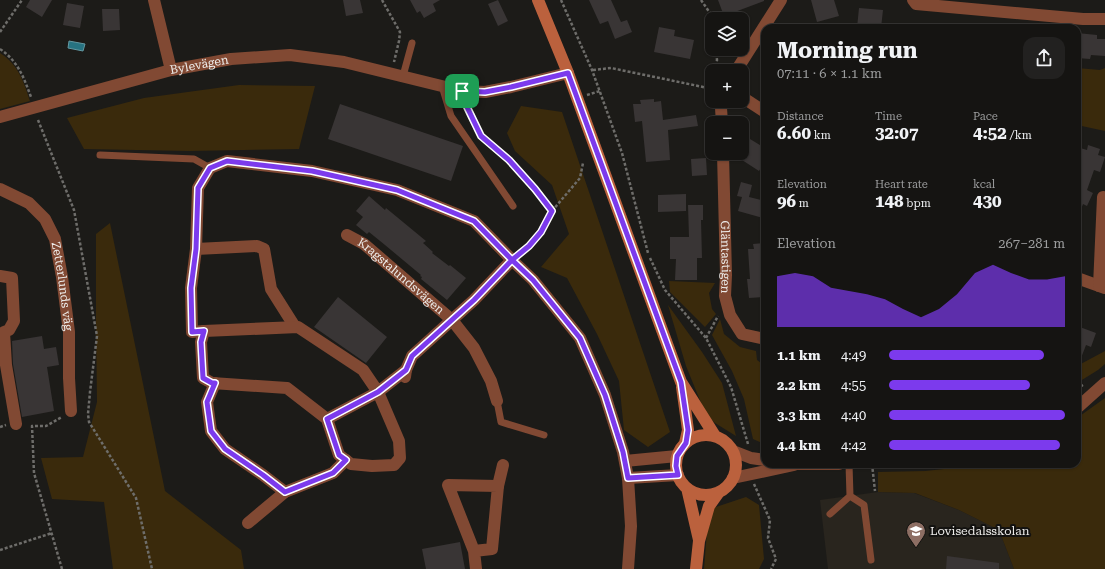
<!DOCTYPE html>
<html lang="en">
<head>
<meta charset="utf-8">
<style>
	body { margin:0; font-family:"Roboto Serif",serif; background:#222120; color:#f1f3f6; height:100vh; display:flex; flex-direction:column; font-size:15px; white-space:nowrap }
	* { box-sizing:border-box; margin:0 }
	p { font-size:13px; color:#9d9e9f }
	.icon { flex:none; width:22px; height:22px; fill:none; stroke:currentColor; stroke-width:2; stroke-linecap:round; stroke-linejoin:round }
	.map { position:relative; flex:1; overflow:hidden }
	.panel { position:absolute; left:761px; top:24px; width:320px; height:444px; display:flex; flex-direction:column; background:#151412; border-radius:12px; box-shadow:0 1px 3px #0004,0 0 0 1px #343332 }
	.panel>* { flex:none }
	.tools { position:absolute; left:705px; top:12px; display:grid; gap:8px }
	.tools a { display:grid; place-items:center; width:44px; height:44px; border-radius:8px; background:#151412; box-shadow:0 1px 3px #0004,0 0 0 1px #343332; font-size:20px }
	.pin { position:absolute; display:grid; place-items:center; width:34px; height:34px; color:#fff; margin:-17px; border-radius:8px; box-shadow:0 2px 6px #0006 }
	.round { display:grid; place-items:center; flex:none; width:42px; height:42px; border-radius:12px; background:#222120 }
	.summary { display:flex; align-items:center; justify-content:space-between; height:68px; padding:0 16px }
	h1 { font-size:22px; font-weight:700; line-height:30px }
	.stats { display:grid; grid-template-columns:repeat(3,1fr); gap:6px; height:68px; padding:4px 16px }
	.stats div { display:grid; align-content:center }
	.stats b { font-size:17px; font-weight:700 }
	.stats small { font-size:11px; font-weight:400 }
	.stats p { font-size:11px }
	.chart { height:112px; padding:8px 16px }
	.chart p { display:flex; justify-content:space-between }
	.chart svg { width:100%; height:72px; margin-top:4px; fill:#7c3aed; opacity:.7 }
	ul { padding:0 16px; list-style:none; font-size:13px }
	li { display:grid; grid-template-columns:64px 48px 1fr; align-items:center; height:30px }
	li i { height:10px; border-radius:5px; background:#7c3aed }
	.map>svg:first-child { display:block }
	.built { fill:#29251e }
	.green { fill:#3a2a0c }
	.water { fill:#277381; stroke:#6398a1 }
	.building { fill:#393535 }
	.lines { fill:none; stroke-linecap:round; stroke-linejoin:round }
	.path { stroke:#6e6d6a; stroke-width:2.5; stroke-dasharray:3 2; stroke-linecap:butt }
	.lane { stroke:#814933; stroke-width:7 }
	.street { stroke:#814933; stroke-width:12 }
	.secondary { stroke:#bb613d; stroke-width:12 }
	.route-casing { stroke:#fff; stroke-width:8 }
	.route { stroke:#7c3aed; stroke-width:5 }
	.labels { text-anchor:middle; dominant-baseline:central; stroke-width:4; stroke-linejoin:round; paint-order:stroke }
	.street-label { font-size:12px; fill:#eeedeb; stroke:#131210 }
	.poi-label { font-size:12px; fill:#eeedeb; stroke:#131210; text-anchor:start }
</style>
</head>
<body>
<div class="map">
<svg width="1105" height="569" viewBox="0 0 1105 569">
	<rect width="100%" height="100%" fill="#1c1b18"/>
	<path class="built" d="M878,492L914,493L959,510L999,530L1014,569H828L820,500Z"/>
	<path class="green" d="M0,53C18,64 24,82 30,101L0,109Z
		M1077,68L1100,70L1105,68V131L1077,125Z
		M239,85L315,86L299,149L190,151L84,149L67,118L144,98Z
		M521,106L562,112L670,432L648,447L624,430L619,381L597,334L567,278L541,267L569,234L552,185L515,151L507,133Z
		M110,223L165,491L241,550L244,569H113L104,502L52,499L41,458L83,457L97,402L96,320V234Z
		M669,281L715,283L709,293L712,309L716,314L705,327L670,292Z
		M668,305L702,352L722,383L736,436L715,423L706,415L686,366Z
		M720,319L724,334L740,347L756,351L757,360L765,366V443H762L753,439L744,399L732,371L712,335Z
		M1105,351V364L1098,370L1077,383V366Z
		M1105,398V569H1014L999,530L959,510L915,493L878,492V472L925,471L973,466L980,464H1077V418Z
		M746,497L759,505L764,559L759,569H704L708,518L713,508Z"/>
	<path class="water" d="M69,41L85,44L83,51L68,48Z"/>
	<path class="building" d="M30,0H52L42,17L26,7Z
		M343,0H360L363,13L346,16Z
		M410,0H440L433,4L436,11L424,18L420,11L417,13Z
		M498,0L508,21L498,26L488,4Z
		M589,0H611L621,22L627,20L632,32L615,39L608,21L600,24Z
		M718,0H764V1L724,16Z
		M811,0H834L839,16L817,22Z
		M67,3L84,6L80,28L63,25Z
		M859,8L883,10L881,28H857Z
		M102,9H119L120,30L103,31Z
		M659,27L675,30L674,36L694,40L690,59L654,52Z
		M1077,33L1097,35V39H1105V56L1091,55L1090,59L1077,58Z
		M654,99V102L661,101L663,120L696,115L698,126L668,130L670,160L646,162L642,121L635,122L633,104H641L640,100Z
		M340,104L463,146L451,181L328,139Z
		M745,136L765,148V161L759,171L742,160V142Z
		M1088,145L1100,149L1098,155L1105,157L1100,172L1094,170L1087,190L1093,193L1087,206L1083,204L1079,215L1077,214V147L1087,150Z
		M706,158L707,175L692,176L691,159Z
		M741,182L752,185L749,197L765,201V209L763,218L738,211L742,197L737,196Z
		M686,194V211L658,212V195Z
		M369,196L385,210L386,208L426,241L423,243L433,252L432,253L449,266L450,265L466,278L447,300L421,279L422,277L420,276L421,275L385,245L369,232L367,234L356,225L363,217L356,211Z
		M688,205H703V220H701L702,258H697V280H675L676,259H670V237H689Z
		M765,243V297L749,298L747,279H750L748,249H754L753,244Z
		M338,297L387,337L366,363L314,327Z
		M1077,326L1096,333L1091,347L1086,345L1078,366H1077Z
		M42,336L44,349L56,347L59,365L47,367L54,411L22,417L13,364L12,341Z
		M460,542L465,569H426L422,549Z
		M947,556L999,563V569H946Z"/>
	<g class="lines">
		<path class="path" d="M382,0L400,32L399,41L394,62
			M561,0L592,70L622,153L648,253
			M701,0L710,13L712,23
			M0,32L22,0
			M0,49C18,61 24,78 31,97
			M593,70L611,68L708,88H712
			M715,71L717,60L716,49
			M708,88L712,80
			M587,95L600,91
			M465,102L481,136L509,160L535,189L552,211L541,232L529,246L520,253
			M38,120L74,210L97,336L90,392L88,414L89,422L136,498L152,569
			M552,211L580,178L583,163
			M650,258L665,290L706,338L731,387L748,444
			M706,338L718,316
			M1077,388L1083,385
			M0,427L6,425
			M872,464L875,491
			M754,484L770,520L768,538L776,559L771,569
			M0,550L52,533
			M62,569L34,473L32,426H46L62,417"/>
		<path class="lane" d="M403,76L412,43
			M442,86L451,116L513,206
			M100,155L194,159L210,168
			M497,401L501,422L544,435
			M850,496L864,505L871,560
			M830,514L850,496L849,464"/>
		<g class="street">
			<path d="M154,0L171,70"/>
			<path d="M913,0L916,4L1083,19H1105"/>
			<path d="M736,71L781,0"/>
			<path d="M742,97L765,112"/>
			<path id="s1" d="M0,117L171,70L231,59L290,55L344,62L462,91L485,92L511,87L568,73"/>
			<path d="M722,123L721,108L723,101"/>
			<path id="s2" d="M723,153L726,275L725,296L730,315L742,334L765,339"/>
			<path id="s3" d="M0,189L29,203L45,219L55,239L62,277L69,332V378L71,411"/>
			<path id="s4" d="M347,235L364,244L452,320L474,348L491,381L497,401"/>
			<path d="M196,249L191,288L192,332L204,331"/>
			<path d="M0,276L12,278L14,321L9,330L4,332L6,365L16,424"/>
			<path d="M1077,278L1105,288"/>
			<path d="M1099,286L1103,197"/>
			<path d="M295,327L271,289L264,249L257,246L196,249L198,188L210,168L227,161L312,171L397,190L474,221L512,260L533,280L580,338L605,395L623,452L628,478L631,526L628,569"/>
			<path d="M405,377L406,370L412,356L474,300L512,260"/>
			<path d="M215,383L207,402L211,431L225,449L263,475L285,492L333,473L346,460"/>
			<path d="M1077,408L1105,383"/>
			<path d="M327,419L287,388L212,383L203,378L201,342L204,331L298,327L363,370L378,392L327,419L339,455L351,464L372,466L394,465L400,458L399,441L378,392L406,370"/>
			<path d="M733,451L751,458L765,460"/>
			<path d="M625,461L677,456"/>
			<path d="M790,464H839"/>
			<path d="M628,478L678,475"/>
			<path d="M733,478L794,465"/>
			<path d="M498,486L503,465"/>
			<path d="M248,523L285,492"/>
			<path d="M474,551L492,549L498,486L448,485L474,551L476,569"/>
		</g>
		<path class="secondary" d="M538,0L568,73L681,382L715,436
			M682,387L688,430L685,443
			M676 465a30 30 0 1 1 60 0a30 30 0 1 1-60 0Z
			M687,488L699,540
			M696,569L699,541L709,506L719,492"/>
	</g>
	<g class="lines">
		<defs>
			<path id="route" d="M462,91L467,107L481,136L509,160L535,189L552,211L541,232L529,246L512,260L474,300L412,356L406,370L378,392L327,419L339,455L346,460L333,473L285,492L263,475L225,449L211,431L207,402L215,383H212L203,378L201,342L204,331L192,332L191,288L196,249L198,188L210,168L227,161L312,171L397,190L474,221L512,260L533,280L580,338L605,395L623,452L628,478L678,475L676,466L677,456L686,443L688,430L681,382L568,73L511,87L485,92L462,91"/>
		</defs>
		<use href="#route" class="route-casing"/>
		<use href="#route" class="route"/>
	</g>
	<defs>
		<symbol id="school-pin" viewBox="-11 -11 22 30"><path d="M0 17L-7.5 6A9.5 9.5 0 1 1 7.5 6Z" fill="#8d6e63" stroke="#131210"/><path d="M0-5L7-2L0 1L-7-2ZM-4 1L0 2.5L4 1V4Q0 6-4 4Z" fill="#fff"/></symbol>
	</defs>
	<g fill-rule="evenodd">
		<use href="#school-pin" x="905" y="520" width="22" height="30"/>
	</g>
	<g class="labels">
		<g class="street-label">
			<text stroke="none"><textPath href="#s1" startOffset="206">Bylevägen</textPath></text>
			<text stroke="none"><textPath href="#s2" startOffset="104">Gläntastigen</textPath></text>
			<text stroke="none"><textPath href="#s4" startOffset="68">Kragstalundsvägen</textPath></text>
			<text stroke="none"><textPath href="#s3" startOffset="125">Zetterlunds väg</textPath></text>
		</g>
		<g class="poi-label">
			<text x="930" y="531">Lovisedalsskolan</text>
		</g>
	</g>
</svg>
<div class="tools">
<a><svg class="icon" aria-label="layers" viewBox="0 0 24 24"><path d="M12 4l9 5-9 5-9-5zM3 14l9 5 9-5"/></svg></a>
<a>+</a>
<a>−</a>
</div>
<div class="pin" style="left:462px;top:91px;background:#1e9e55"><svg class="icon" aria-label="arrive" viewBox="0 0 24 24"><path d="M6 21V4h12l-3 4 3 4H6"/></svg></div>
<section class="panel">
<div class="summary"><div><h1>Morning run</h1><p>07:11 · 6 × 1.1 km</p></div><a class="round"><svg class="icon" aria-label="share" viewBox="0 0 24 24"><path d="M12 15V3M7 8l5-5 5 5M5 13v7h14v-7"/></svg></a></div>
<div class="stats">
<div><p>Distance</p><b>6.60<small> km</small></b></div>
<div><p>Time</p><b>32:07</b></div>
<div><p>Pace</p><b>4:52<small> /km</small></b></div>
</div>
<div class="stats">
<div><p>Elevation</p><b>96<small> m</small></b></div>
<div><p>Heart rate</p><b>148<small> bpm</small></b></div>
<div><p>kcal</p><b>430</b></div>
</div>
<div class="chart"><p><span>Elevation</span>267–281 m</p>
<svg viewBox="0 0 160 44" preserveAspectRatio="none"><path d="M0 44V13L10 11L20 13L30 20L40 22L50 24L60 27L70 33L80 38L90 33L100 24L110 11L120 6L130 11L140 15L150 15L160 13V44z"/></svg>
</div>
<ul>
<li><b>1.1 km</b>4:49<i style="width:88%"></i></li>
<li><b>2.2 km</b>4:55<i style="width:80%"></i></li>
<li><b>3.3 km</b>4:40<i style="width:100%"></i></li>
<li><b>4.4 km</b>4:42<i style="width:97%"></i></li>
</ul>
</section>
</div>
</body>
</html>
